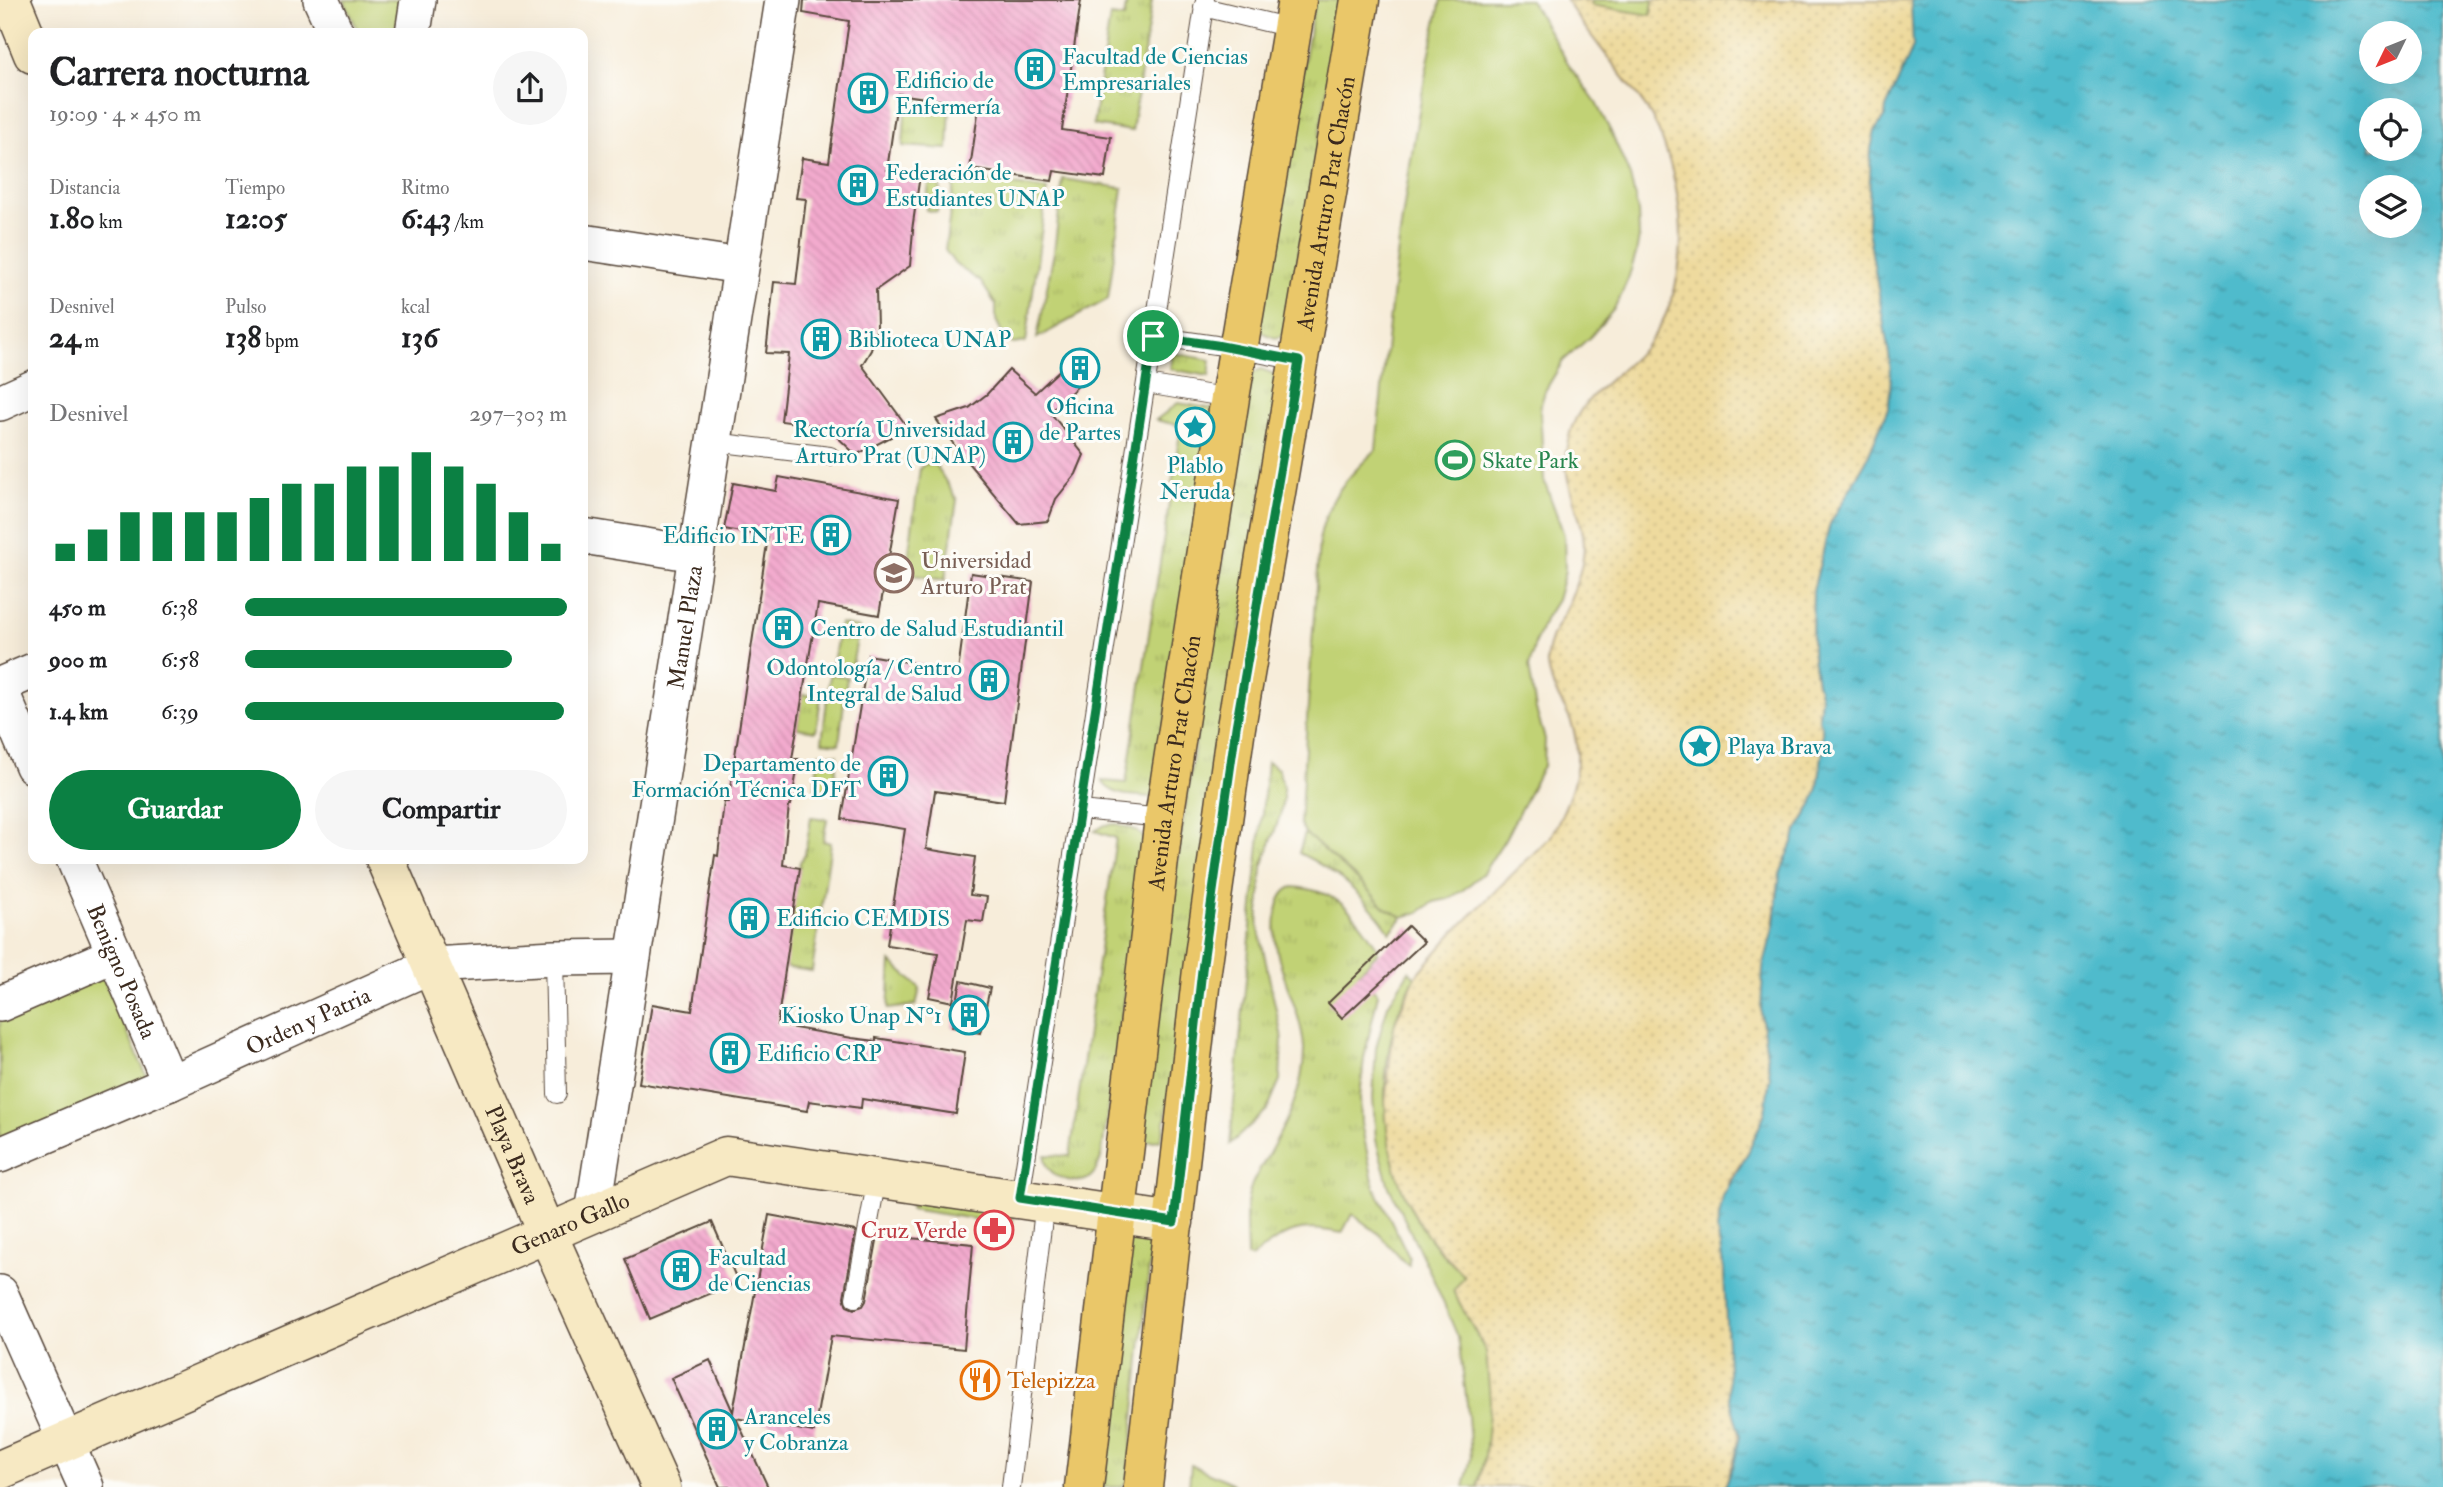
<!DOCTYPE html>
<html lang="es">
<head>
<meta charset="utf-8">
<style>
	body { margin:0; font-family:"IM FELL Double Pica",serif; background:#f6f6f6; color:#202124; height:100vh; display:flex; flex-direction:column; font-size:26px; white-space:nowrap }
	* { box-sizing:border-box; margin:0 }
	p { font-size:23px; color:#757577 }
	.icon { flex:none; width:38px; height:38px; fill:none; stroke:currentColor; stroke-width:2; stroke-linecap:round; stroke-linejoin:round }
	.map { position:relative; flex:1; overflow:hidden }
	.sheet { position:absolute; left:28px; top:28px; width:560px; height:836px; display:flex; flex-direction:column; background:#fff; border-radius:14px; box-shadow:0 7px 28px #0002 }
	.sheet>* { flex:none }
	.needle { width:46px; rotate:227deg }
	.controls { position:absolute; left:2359px; top:21px; display:grid; gap:14px }
	.controls a { display:grid; place-items:center; width:63px; height:63px; border-radius:50%; background:#fff; box-shadow:0 7px 28px #0002; font-size:35px }
	.pin { position:absolute; display:grid; place-items:center; width:60px; height:60px; color:#fff; margin:-30px; border:4px solid #fff; border-radius:50%; box-shadow:0 2px 7px #0007 }
	.round { display:grid; place-items:center; flex:none; width:74px; height:74px; border-radius:37px; background:#f6f6f6 }
	.summary { display:flex; align-items:center; justify-content:space-between; height:119px; padding:0 21px }
	h1 { font-size:38px; font-weight:700; line-height:52px }
	.metrics { display:grid; grid-template-columns:repeat(3,1fr); gap:10px; height:119px; padding:7px 21px }
	.metrics div { display:grid; align-content:center }
	.metrics b { font-size:30px; font-weight:700 }
	.metrics small { font-size:19px; font-weight:400 }
	.metrics p { font-size:19px }
	.chart { height:196px; padding:14px 21px }
	.chart p { display:flex; justify-content:space-between }
	.chart svg { width:100%; height:126px; margin-top:7px; stroke:#0b8043; stroke-width:6 }
	.cta { display:flex; gap:14px; margin-top:auto; padding:14px 21px }
	.cta a { flex:1; height:80px; border-radius:42px; background:#0b8043; color:#fff; font-size:28px; font-weight:700; line-height:80px; text-align:center }
	.cta a+a { background:#f6f6f6; color:#202124 }
	ul { padding:0 21px; list-style:none; font-size:23px }
	li { display:grid; grid-template-columns:112px 84px 1fr; align-items:center; height:52px }
	li i { height:18px; border-radius:9px; background:#0b8043 }
	.map>svg:first-child { display:block }
	.grass { fill:url(#grass-tufts); stroke:#7e7e4a; stroke-width:2 }
	.sand { fill:url(#sand-dots); stroke:#94825e; stroke-width:2 }
	.green { fill:#c1d275; stroke:#7e7e4a; stroke-width:2 }
	.water { fill:url(#water-ripples); stroke:#467275; stroke-width:2; fill-rule:evenodd }
	.building { fill:url(#building-back-hatch) }
	.lines { fill:none; stroke-linecap:round; stroke-linejoin:round }
	.lane-casing { stroke:#57473a; stroke-width:20 }
	.street-casing { stroke:#57473a; stroke-width:38 }
	.secondary-casing { stroke:#57473a; stroke-width:41 }
	.primary-casing { stroke:#57473a; stroke-width:41 }
	.lane { stroke:#fff; stroke-width:18 }
	.street { stroke:#fff; stroke-width:35 }
	.secondary { stroke:#f7e9c3; stroke-width:38 }
	.primary { stroke:#eac769; stroke-width:38 }
	.route-casing { stroke:#fff; stroke-width:14 }
	.route { stroke:#0b8043; stroke-width:9 }
	.labels { text-anchor:middle; dominant-baseline:central; stroke-width:6; stroke-linejoin:round; paint-order:stroke }
	.culture-label { font-size:23px; fill:#0d838f; stroke:#fdfcf7; text-anchor:start }
	.street-label { font-size:23px; fill:#3b2a1e; stroke:#fdfcf7 }
	.leisure-label { font-size:23px; fill:#27864d; stroke:#fdfcf7; text-anchor:start }
	.education-label { font-size:23px; fill:#785e54; stroke:#fdfcf7; text-anchor:start }
	.health-label { font-size:23px; fill:#be3a42; stroke:#fdfcf7; text-anchor:end }
	.food-label { font-size:23px; fill:#c56008; stroke:#fdfcf7; text-anchor:start }
</style>
</head>
<body>
<div class="map">
<svg width="2443" height="1487" viewBox="0 0 2443 1487">
	<defs>
		<pattern id="grass-tufts" width="24" height="20" patternUnits="userSpaceOnUse" patternTransform="scale(1.75)"><rect width="24" height="20" fill="#c1d275"/><path d="M3 7l-1-3M5 7V3M7 7l1-3M15 17l-1-3M17 17v-4M19 17l1-3" fill="none" stroke="#a7b465"/></pattern>
		<pattern id="sand-dots" width="8" height="8" patternUnits="userSpaceOnUse" patternTransform="scale(1.75)"><rect width="8" height="8" fill="#eeda9e"/><path d="M2 2h.1M6 6h.1" fill="none" stroke="#cdbb88" stroke-width="1.8" stroke-linecap="round"/></pattern>
		<pattern id="water-ripples" width="26" height="14" patternUnits="userSpaceOnUse" patternTransform="scale(1.75)"><rect width="26" height="14" fill="#50bbcc"/><path d="M2 4q2-2 4 0t4 0M15 11q2-2 4 0t4 0" fill="none" stroke="#4498a5"/></pattern>
		<pattern id="building-back-hatch" width="6" height="6" patternUnits="userSpaceOnUse" patternTransform="scale(1.75)"><rect width="6" height="6" fill="#f3aace"/><path d="M-1 5l2 2M0 0l6 6M5-1l2 2" fill="none" stroke="#d192b0"/></pattern>
	</defs>
	<rect width="100%" height="100%" fill="#fdfcf7"/>
	<filter id="ink" filterUnits="userSpaceOnUse"><feTurbulence type="fractalNoise" baseFrequency=".0143" numOctaves="2"/><feDisplacementMap in="SourceGraphic" scale="14" xChannelSelector="R" yChannelSelector="G"/><feConvolveMatrix kernelMatrix="1 2 1 2 8 2 1 2 1" color-interpolation-filters="sRGB"/></filter>
	<filter id="wash" filterUnits="userSpaceOnUse"><feTurbulence type="fractalNoise" baseFrequency=".00686" numOctaves="4" result="noise"/><feDisplacementMap in="SourceGraphic" scale="28" xChannelSelector="R" yChannelSelector="G"/><feGaussianBlur stdDeviation="1.57" result="paint"/><feColorMatrix in="noise" values="0 0 0 0 0 0 0 0 0 0 0 0 0 0 0 0 0 1.4 0 .05"/><feComposite in="paint" operator="in"/></filter>
	<g filter="url(#wash)">
		<rect width="100%" height="100%" fill="#f7edda"/>
		<path class="grass" d="M1127,0H1152L1132,131L1093,125L1110,16L1124,18Z
			M1315,0H1343L1284,336L1275,338L1258,331Z
			M906,99L950,104L948,149L903,146Z
			M930,176L941,178L937,212L926,210Z
			M955,176L1047,190L1026,342L1013,344L1004,337L996,320V305L981,282L955,264L945,250Z
			M1063,179L1123,188L1108,299L1037,338L1054,252Z
			M1173,353L1211,360L1209,376L1170,369Z
			M1261,369L1274,374L1278,387L1164,1129L1160,1140L1144,1142L1136,1132L1251,378L1253,373Z
			M1178,403L1215,409L1153,797C1134,795 1113,798 1102,781L1126,783L1181,426L1156,420Z
			M932,459L957,500L945,580L906,574L920,468Z
			M840,624L859,628L852,666L833,663Z
			M830,674L847,677L839,744L822,742Z
			M802,694L821,697L816,731L797,728Z
			M819,753L837,755L834,790L815,788Z
			M1267,762L1278,769L1283,786V798L1280,816L1262,867L1258,925L1282,1038L1280,1080L1267,1110L1230,1144Z
			M811,817L827,819L823,841L831,843L812,971L784,967L800,862L805,855Z
			M1116,824C1130,828 1139,829 1147,842L1101,1158C1099,1164 1096,1173 1090,1177C1079,1188 1043,1177 1045,1155L1070,1156L1116,838L1095,831L1105,825Z
			M1305,833L1356,878L1387,909L1403,917L1390,932C1366,897 1337,871 1299,853Z
			M1293,887C1337,890 1355,912 1377,947V953L1358,974L1378,994L1364,1058L1360,1098L1361,1123L1374,1186L1409,1257V1265L1404,1262L1379,1234L1352,1214L1342,1233C1295,1224 1288,1230 1251,1258L1247,1257C1247,1235 1243,1208 1251,1187C1254,1177 1261,1168 1266,1159C1285,1125 1305,1089 1304,1048C1302,1014 1283,984 1277,950C1274,932 1273,893 1293,887Z
			M891,962L920,988L916,1005L888,1009Z
			M913,1190L1015,1206L1012,1225L910,1209Z
			M1126,1235L1152,1238L1128,1481L1121,1487H1102Z"/>
		<path class="sand" d="M1566,0H1911L1914,47L1886,108L1885,116L1875,131L1871,149L1868,229L1890,360L1891,377L1889,406L1866,461L1830,524L1813,591L1812,650L1817,682L1821,697L1819,718L1822,727L1823,749L1818,788L1811,807L1796,831L1794,840L1780,874L1761,1012L1770,1077L1765,1113L1749,1151L1730,1180L1718,1235L1724,1270L1734,1415C1746,1441 1732,1463 1725,1487H1477L1485,1455L1486,1352L1453,1291L1464,1276L1426,1235L1413,1212L1401,1190L1386,1136L1385,1102L1394,1025L1415,977L1456,930L1551,836C1573,795 1589,755 1566,711C1557,694 1545,675 1547,656C1548,641 1555,630 1562,617C1572,596 1583,571 1584,547C1584,515 1563,486 1566,453C1571,395 1617,382 1649,342C1676,309 1684,258 1680,217C1677,182 1665,135 1645,106C1620,70 1590,38 1566,0Z"/>
		<path class="green" d="M344,0H401L395,33H359Z
			M1441,0H1530L1571,68L1596,103L1611,132L1630,176L1638,212L1639,237L1636,254L1628,279L1615,308L1591,336L1563,361L1545,391L1540,408L1544,480L1564,535L1565,571L1557,600L1545,619L1535,643L1529,667L1536,710L1545,739L1544,764L1505,839L1483,873L1463,890L1448,899L1434,902L1419,912L1403,917L1387,909L1356,878L1305,833L1300,824L1319,541C1326,500 1346,478 1376,450C1390,300 1408,148 1441,0Z
			M1592,0H1653L1651,15L1591,5Z
			M1409,971L1415,977C1407,992 1398,1009 1394,1026C1376,1096 1384,1172 1425,1232C1435,1249 1451,1262 1464,1276L1453,1291L1486,1352L1490,1401L1485,1455L1477,1487H1464L1471,1458L1467,1403L1458,1337L1432,1276L1389,1187L1376,1140L1373,1098L1376,1048L1388,1005Z
			M102,975L148,1079L0,1144V1019Z
			M1191,1465L1232,1483L1235,1487H1189Z"/>
		<path class="water" d="M1911,0H2443V1487H1725L1734,1465L1740,1436L1729,1395L1724,1270L1717,1229L1723,1196L1749,1151L1765,1113L1770,1077L1761,1012L1763,968L1774,925L1780,874L1794,840L1796,832L1811,807L1818,788L1823,749L1822,727L1819,718L1821,697L1817,682L1812,650L1813,591L1830,524L1866,461L1889,406L1891,377L1890,360L1868,229L1871,149L1875,131L1885,116L1886,108L1913,47ZM2371,33H2410V72H2371ZM2371,110H2410V149H2371ZM2371,187H2410V226H2371Z"/>
		<g id="blocks">
			<path class="building" d="M804,0H1081L1062,130L1111,137L1105,178L1054,171L1052,181L970,169L979,106L898,94L887,170L920,175L912,230H913L910,266L876,290L877,327L871,350L862,365L906,425L891,437L856,455L827,427L781,421L789,354L766,353L774,282L796,284L806,199L796,198L802,158L829,162L849,21L803,13Z
				M1080,351L1096,369L1050,412L1084,455L1076,474L1056,499L1048,521L1019,524L959,452L936,419L969,408L987,394L1009,370L1035,393Z
				M779,477L899,499L879,615L818,604L792,759H799L791,805H789L783,865L800,868L777,1025L852,1038L876,1041V1038L965,1052L956,1114L862,1099L861,1108L809,1101L807,1111L639,1083L652,1004L692,1011L715,855L718,856L724,802H728L768,537L724,529L733,483L776,491Z
				M971,573L1033,582L1004,801L935,791L926,849L975,857L970,895L987,897L983,922L967,920L953,1002L929,997L938,953L887,945L905,829L842,819L868,655L958,671Z
				M1408,926L1424,942L1342,1018L1328,1003Z
				M961,981L990,988L980,1033L952,1027Z
				M769,1215L856,1231L844,1297L847,1306L854,1309L863,1306L866,1301L878,1235L973,1244L964,1349L831,1336L814,1432L736,1418L768,1487H720L671,1378L710,1360L733,1412Z
				M712,1222L738,1282L650,1319L625,1259Z"/>
		</g>
	</g>
	<g filter="url(#ink)">
		<use href="#blocks" fill-opacity="0" stroke="#57473a" stroke-width="2"/>
		<g class="lines">
			<defs>
				<path id="lane" d="M1203,7L1291,28
					M1153,336L1216,345L1299,361
					M1146,384L1230,398
					M714,442L830,456
					M1080,810L1164,818
					M554,958L557,1094
					M1020,1198L1205,0
					M855,1298L877,1178
					M1011,1487L1045,1202"/>
				<g id="street">
					<path d="M321,0L336,33"/>
					<path d="M413,33L418,0"/>
					<path d="M583,242L741,266"/>
					<path d="M0,403L33,388"/>
					<path d="M583,536L696,554"/>
					<path d="M0,685L33,671"/>
					<path d="M0,689L33,766"/>
					<path id="s1" d="M74,859L170,1083"/>
					<path d="M0,1004L115,954"/>
					<path id="s2" d="M0,1155L170,1083L432,965L554,958L633,957"/>
					<path id="s3" d="M593,1213L783,0"/>
					<path d="M0,1293L86,1487"/>
				</g>
				<g id="secondary">
					<path d="M11,0L33,54"/>
					<path id="s4" d="M385,859L547,1233L661,1487"/>
					<path id="s5" d="M0,1470L726,1156L1174,1222"/>
				</g>
				<g id="primary">
					<path id="s6" d="M1084,1487L1164,818L1230,398L1297,0"/>
					<path id="s7" d="M1143,1487L1202,970L1236,727L1360,0"/>
				</g>
			</defs>
			<use href="#lane" class="lane-casing"/>
			<use href="#street" class="street-casing"/>
			<use href="#secondary" class="secondary-casing"/>
			<use href="#primary" class="primary-casing"/>
			<use href="#lane" class="lane"/>
			<use href="#street" class="street"/>
			<use href="#secondary" class="secondary"/>
			<use href="#primary" class="primary"/>
		</g>
	</g>
	<g class="lines" filter="url(#ink)">
		<defs>
			<path id="route" d="M1153,336L1216,345L1299,361L1236,727L1202,970L1174,1222L1020,1198Z"/>
		</defs>
		<use href="#route" class="route-casing"/>
		<use href="#route" class="route"/>
	</g>
	<defs>
		<symbol id="building-ring" viewBox="-11 -11 22 22"><circle r="9.5" fill="#fdfcf7" stroke="#0f9aa8" stroke-width="1.5"/><path d="M-4-6H4V6H1V3H-1V6H-4ZM-2.5-4.3h1.7v1.8h-1.7ZM.8-4.3h1.7v1.8H.8ZM-2.5-1h1.7V.8h-1.7ZM.8-1h1.7V.8H.8Z" fill="#0f9aa8"/></symbol>
		<symbol id="sight-ring" viewBox="-11 -11 22 22"><circle r="9.5" fill="#fdfcf7" stroke="#0f9aa8" stroke-width="1.5"/><path d="M0-6L1.8-2.2L6-1.7L2.9 1.2L3.7 5.4L0 3.3L-3.7 5.4L-2.9 1.2L-6-1.7L-1.8-2.2Z" fill="#0f9aa8"/></symbol>
		<symbol id="stadium-ring" viewBox="-11 -11 22 22"><circle r="9.5" fill="#fdfcf7" stroke="#2e9e5b" stroke-width="1.5"/><path d="M0-5a6.5 5 0 1 0 0 10a6.5 5 0 1 0 0-10ZM-3.5-1.8h7v3.6h-7Z" fill="#2e9e5b"/></symbol>
		<symbol id="university-ring" viewBox="-11 -11 22 22"><circle r="9.5" fill="#fdfcf7" stroke="#8d6e63" stroke-width="1.5"/><path d="M0-5L7-2L0 1L-7-2ZM-4 1L0 2.5L4 1V4Q0 6-4 4Z" fill="#8d6e63"/></symbol>
		<symbol id="pharmacy-ring" viewBox="-11 -11 22 22"><circle r="9.5" fill="#fdfcf7" stroke="#e0444e" stroke-width="1.5"/><path d="M-2-6h4v4h4v4h-4v4h-4v-4h-4v-4h4Z" fill="#e0444e"/></symbol>
		<symbol id="restaurant-ring" viewBox="-11 -11 22 22"><circle r="9.5" fill="#fdfcf7" stroke="#e8710a" stroke-width="1.5"/><path d="M-5-6h1v4h1v-4h1v4h1v-4h1v5L-1.5 .5V6h-2V.5L-5-1ZM5-6V6H3V1.5H1.5Q1.5-4 5-6Z" fill="#e8710a"/></symbol>
	</defs>
	<g fill-rule="evenodd">
		<use href="#building-ring" x="1013" y="47" width="44" height="44"/>
		<use href="#building-ring" x="846" y="71" width="44" height="44"/>
		<use href="#building-ring" x="836" y="163" width="44" height="44"/>
		<use href="#building-ring" x="799" y="317" width="44" height="44"/>
		<use href="#building-ring" x="1058" y="346" width="44" height="44"/>
		<use href="#sight-ring" x="1173" y="405" width="44" height="44"/>
		<use href="#building-ring" x="991" y="420" width="44" height="44"/>
		<use href="#stadium-ring" x="1433" y="438" width="44" height="44"/>
		<use href="#building-ring" x="809" y="513" width="44" height="44"/>
		<use href="#university-ring" x="872" y="551" width="44" height="44"/>
		<use href="#building-ring" x="761" y="606" width="44" height="44"/>
		<use href="#building-ring" x="967" y="658" width="44" height="44"/>
		<use href="#sight-ring" x="1678" y="724" width="44" height="44"/>
		<use href="#building-ring" x="866" y="754" width="44" height="44"/>
		<use href="#building-ring" x="727" y="896" width="44" height="44"/>
		<use href="#building-ring" x="947" y="993" width="44" height="44"/>
		<use href="#building-ring" x="708" y="1031" width="44" height="44"/>
		<use href="#pharmacy-ring" x="972" y="1208" width="44" height="44"/>
		<use href="#building-ring" x="659" y="1248" width="44" height="44"/>
		<use href="#restaurant-ring" x="958" y="1358" width="44" height="44"/>
		<use href="#building-ring" x="695" y="1407" width="44" height="44"/>
	</g>
	<g class="labels">
		<g class="culture-label">
			<text x="1062" y="56">Facultad de Ciencias<tspan x="1062" dy="26">Empresariales</tspan></text>
			<text x="895" y="80">Edificio de<tspan x="895" dy="26">Enfermería</tspan></text>
			<text x="885" y="172">Federación de<tspan x="885" dy="26">Estudiantes UNAP</tspan></text>
			<text x="848" y="339">Biblioteca UNAP</text>
			<text x="1080" y="406" text-anchor="middle">Oficina<tspan x="1080" dy="26">de Partes</tspan></text>
			<text x="986" y="429" text-anchor="end">Rectoría Universidad<tspan x="986" dy="26">Arturo Prat (UNAP)</tspan></text>
			<text x="1195" y="465" text-anchor="middle">Plablo<tspan x="1195" dy="26">Neruda</tspan></text>
			<text x="804" y="535" text-anchor="end">Edificio INTE</text>
			<text x="810" y="628">Centro de Salud Estudiantil</text>
			<text x="962" y="667" text-anchor="end">Odontología / Centro<tspan x="962" dy="26">Integral de Salud</tspan></text>
			<text x="1727" y="746">Playa Brava</text>
			<text x="861" y="763" text-anchor="end">Departamento de<tspan x="861" dy="26">Formación Técnica DFT</tspan></text>
			<text x="776" y="918">Edificio CEMDIS</text>
			<text x="942" y="1015" text-anchor="end">Kiosko Unap N°1</text>
			<text x="757" y="1053">Edificio CRP</text>
			<text x="708" y="1257">Facultad<tspan x="708" dy="26">de Ciencias</tspan></text>
			<text x="744" y="1416">Aranceles<tspan x="744" dy="26">y Cobranza</tspan></text>
		</g>
		<g class="street-label">
			<text stroke="none"><textPath href="#s7" startOffset="1297">Avenida Arturo Prat Chacón</textPath></text>
			<text stroke="none"><textPath href="#s3" startOffset="593">Manuel Plaza</textPath></text>
			<text stroke="none"><textPath href="#s6" startOffset="730">Avenida Arturo Prat Chacón</textPath></text>
			<text stroke="none"><textPath href="#s1" startOffset="122">Benigno Posada</textPath></text>
			<text stroke="none"><textPath href="#s2" startOffset="336">Orden y Patria</textPath></text>
			<text stroke="none"><textPath href="#s4" startOffset="322">Playa Brava</textPath></text>
			<text stroke="none"><textPath href="#s5" startOffset="621">Genaro Gallo</textPath></text>
		</g>
		<g class="leisure-label">
			<text x="1482" y="460">Skate Park</text>
		</g>
		<g class="education-label">
			<text x="921" y="560">Universidad<tspan x="921" dy="26">Arturo Prat</tspan></text>
		</g>
		<g class="health-label">
			<text x="967" y="1230">Cruz Verde</text>
		</g>
		<g class="food-label">
			<text x="1007" y="1380">Telepizza</text>
		</g>
	</g>
</svg>
<div class="controls">
<a><svg class="needle" viewBox="-14 -14 28 28"><path d="M0-13l5 13h-10z" fill="#e53935"/><path d="M0 13l5-13h-10z" fill="#757577"/></svg></a>
<a><svg class="icon" aria-label="locate" viewBox="0 0 24 24"><circle cx="12" cy="12" r="6"/><path d="M12 2v4M12 18v4M2 12h4M18 12h4"/></svg></a>
<a><svg class="icon" aria-label="layers" viewBox="0 0 24 24"><path d="M12 4l9 5-9 5-9-5zM3 14l9 5 9-5"/></svg></a>
</div>
<div class="pin" style="left:1153px;top:336px;background:#1e9e55"><svg class="icon" aria-label="arrive" viewBox="0 0 24 24"><path d="M6 21V4h12l-3 4 3 4H6"/></svg></div>
<section class="sheet">
<div class="summary"><div><h1>Carrera nocturna</h1><p>19:09 · 4 × 450 m</p></div><a class="round"><svg class="icon" aria-label="share" viewBox="0 0 24 24"><path d="M12 15V3M7 8l5-5 5 5M5 13v7h14v-7"/></svg></a></div>
<div class="metrics">
<div><p>Distancia</p><b>1.80<small> km</small></b></div>
<div><p>Tiempo</p><b>12:05</b></div>
<div><p>Ritmo</p><b>6:43<small> /km</small></b></div>
</div>
<div class="metrics">
<div><p>Desnivel</p><b>24<small> m</small></b></div>
<div><p>Pulso</p><b>138<small> bpm</small></b></div>
<div><p>kcal</p><b>136</b></div>
</div>
<div class="chart"><p><span>Desnivel</span>297–303 m</p>
<svg viewBox="0 0 160 44" preserveAspectRatio="none"><path d="M5 44V38M15 44V33M25 44V27M35 44V27M45 44V27M55 44V27M65 44V22M75 44V17M85 44V17M95 44V11M105 44V11M115 44V6M125 44V11M135 44V17M145 44V27M155 44V38"/></svg>
</div>
<ul>
<li><b>450 m</b>6:38<i style="width:100%"></i></li>
<li><b>900 m</b>6:58<i style="width:83%"></i></li>
<li><b>1.4 km</b>6:39<i style="width:99%"></i></li>
</ul>
<div class="cta"><a>Guardar</a><a>Compartir</a></div>
</section>
</div>
</body>
</html>
